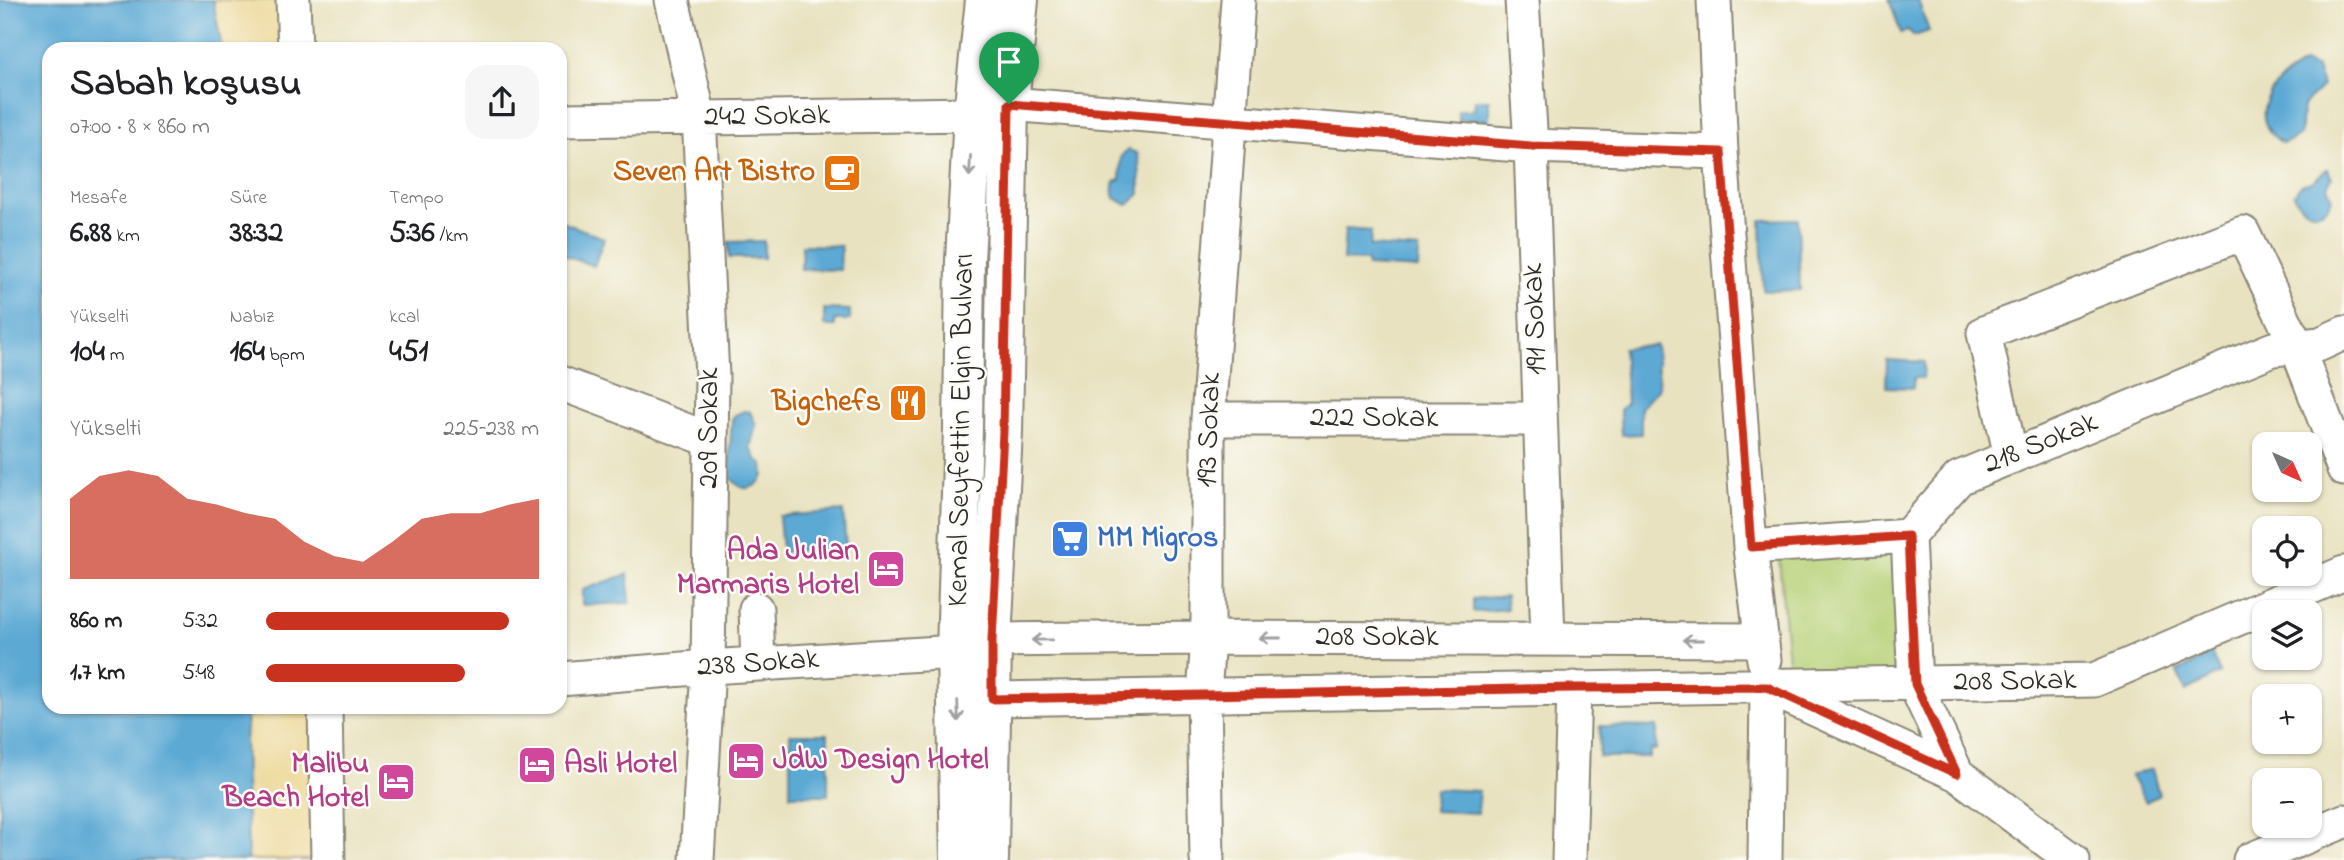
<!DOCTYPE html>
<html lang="tr">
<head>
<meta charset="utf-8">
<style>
	body { margin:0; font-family:"Indie Flower",sans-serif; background:#f6f6f6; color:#202124; height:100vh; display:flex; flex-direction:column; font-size:26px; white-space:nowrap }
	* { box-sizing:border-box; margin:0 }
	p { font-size:23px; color:#757577 }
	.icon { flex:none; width:38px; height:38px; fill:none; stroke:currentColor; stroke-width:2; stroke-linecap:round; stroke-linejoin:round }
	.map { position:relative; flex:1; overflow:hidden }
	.details { position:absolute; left:42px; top:42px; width:525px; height:672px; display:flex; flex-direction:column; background:#fff; border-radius:21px; box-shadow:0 2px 5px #0004 }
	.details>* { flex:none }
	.needle { width:46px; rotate:135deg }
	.tools { position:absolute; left:2252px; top:432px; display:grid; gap:14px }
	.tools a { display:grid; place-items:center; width:70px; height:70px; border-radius:14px; background:#fff; box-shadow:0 2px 5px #0004; font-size:35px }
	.pin { position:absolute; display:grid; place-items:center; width:60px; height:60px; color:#fff; margin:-72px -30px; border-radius:50% 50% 50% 0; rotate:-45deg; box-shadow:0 0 7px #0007 }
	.pin .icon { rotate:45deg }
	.round { display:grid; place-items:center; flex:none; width:74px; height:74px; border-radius:21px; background:#f6f6f6 }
	.overview { display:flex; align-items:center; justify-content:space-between; height:119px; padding:0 28px }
	h1 { font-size:38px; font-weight:800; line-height:52px }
	.metrics { display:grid; grid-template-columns:repeat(3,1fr); gap:10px; height:119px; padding:7px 28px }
	.metrics div { display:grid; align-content:center }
	.metrics b { font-size:30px; font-weight:800 }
	.metrics small { font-size:19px; font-weight:400 }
	.metrics p { font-size:19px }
	.chart { height:196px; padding:14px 28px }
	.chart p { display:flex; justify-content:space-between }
	.chart svg { width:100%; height:126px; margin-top:7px; fill:#c8321e; opacity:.7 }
	ul { padding:0 28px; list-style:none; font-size:23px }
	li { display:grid; grid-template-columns:112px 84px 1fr; align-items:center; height:52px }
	li i { height:18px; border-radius:9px; background:#c8321e }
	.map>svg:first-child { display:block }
	.green { fill:#b6d076; stroke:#707e50; stroke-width:2 }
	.sand { fill:#eeda9e; stroke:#8c8264; stroke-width:2 }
	.water { fill:#5ba9d4; stroke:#436a80; stroke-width:2 }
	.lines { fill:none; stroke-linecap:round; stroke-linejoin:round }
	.minor-casing { stroke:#8a8676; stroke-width:37 }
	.major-casing { stroke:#8a8676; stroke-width:42 }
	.minor { stroke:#fff; stroke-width:33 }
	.major { stroke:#fff; stroke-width:38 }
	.oneway { stroke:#a0a0a0 }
	.route-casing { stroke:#fff; stroke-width:14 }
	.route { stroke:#c8321e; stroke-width:9 }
	.labels { text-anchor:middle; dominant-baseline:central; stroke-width:5; stroke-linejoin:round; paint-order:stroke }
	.street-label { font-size:30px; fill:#2b2b2b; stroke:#fdfcf7 }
	.food-label { font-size:30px; font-weight:bold; fill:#c56008; stroke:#fdfcf7; text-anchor:end }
	.shop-label { font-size:30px; font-weight:bold; fill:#366cbe; stroke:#fdfcf7; text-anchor:start }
	.hotel-label { font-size:30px; font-weight:bold; fill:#b23c85; stroke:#fdfcf7; text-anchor:end }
</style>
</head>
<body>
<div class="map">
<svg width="2344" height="860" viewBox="0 0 2344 860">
	<rect width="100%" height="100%" fill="#fdfcf7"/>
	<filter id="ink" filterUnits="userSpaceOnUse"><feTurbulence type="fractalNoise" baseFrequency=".0143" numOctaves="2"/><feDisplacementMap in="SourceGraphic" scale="14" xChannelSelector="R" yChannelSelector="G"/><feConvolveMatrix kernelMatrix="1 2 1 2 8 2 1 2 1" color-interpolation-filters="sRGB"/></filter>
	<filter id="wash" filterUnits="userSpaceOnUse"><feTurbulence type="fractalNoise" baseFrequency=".00686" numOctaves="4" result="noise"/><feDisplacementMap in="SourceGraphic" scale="28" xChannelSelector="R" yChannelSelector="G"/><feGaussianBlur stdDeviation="1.57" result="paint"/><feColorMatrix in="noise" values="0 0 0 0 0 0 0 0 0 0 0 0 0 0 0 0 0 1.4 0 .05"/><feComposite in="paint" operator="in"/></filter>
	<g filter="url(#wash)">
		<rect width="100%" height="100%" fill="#e8e2c0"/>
		<path class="green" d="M1894,546L1905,673L1790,683L1779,557Z"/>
		<path class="sand" d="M213,0H293L295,49H222Z
			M248,707H325L328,860H248L245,740Z"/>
		<path class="water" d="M0,0H213L222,49H49V707H248L245,740L248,860H0Z
			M1889,0H1918L1929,31L1914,36L1908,30L1901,33Z
			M2305,63L2317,68L2322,86C2316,95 2306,98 2303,108C2297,127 2310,137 2282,143C2243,116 2274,79 2305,63Z
			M1475,100H1489V120H1458V110H1474Z
			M1128,150L1137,153L1139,161L1140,194L1127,205L1115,198L1113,191L1115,182L1120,180L1121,156Z
			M2327,169L2332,178L2327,186L2332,199C2324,221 2299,213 2294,194L2301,185L2312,182Z
			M1798,219L1800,290L1763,291L1761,220Z
			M560,221L604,238L594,266L560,254Z
			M1345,229L1371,231L1370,246L1419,249L1418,269L1367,266V261L1343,260Z
			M764,241V258H729L728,242Z
			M802,245L841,246L840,270L801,269Z
			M824,309L850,310V320H835V326H824Z
			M1656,345L1659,388L1641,408V434L1621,435L1620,410L1627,403L1623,348Z
			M1887,360L1924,362L1923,378H1914L1913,388L1886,387Z
			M744,411L750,412L756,425L750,447L756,459L763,465L764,476C751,494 740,491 728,475L732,420L735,415Z
			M843,511L846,547L782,552L779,516Z
			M628,574L630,603L582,605V590Z
			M1506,596L1507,609L1473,612V599Z
			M2208,650L2211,652L2220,673L2186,691L2177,672L2205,658L2204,654Z
			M1600,726L1657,727L1656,750H1650V757H1599Z
			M790,734H828V795H790Z
			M2152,769L2159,795L2146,802L2130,775Z
			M1435,789L1479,791L1478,813L1434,811Z"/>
	</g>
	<g filter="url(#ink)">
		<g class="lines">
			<defs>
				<path id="minor" d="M293,0L295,49
					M672,0L699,117L712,376L708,667L697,860
					M1522,0L1531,146L1548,639
					M1714,0L1721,152L1750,547L1764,660
					M1009,104L1531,146L1721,152
					M560,120L973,114
					M560,383L711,440
					M1208,419H1540
					M2011,457L1984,333L2243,233L2297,347L2344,469
					M1908,536L1915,684L1957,774L2073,860
					M1750,547L1908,536L1959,478L2273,349L2320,344L2344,333
					M756,609L758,664
					M992,640L1208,638L1761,640
					M560,679L708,667L956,652
					M992,699L2094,680L2344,573
					M325,707L328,860
					M1207,860L1204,695L1208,638V419L1238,0
					M1569,860L1574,688
					M1765,860L1767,687L1957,774
					M2250,860L2344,821"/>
				<path id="major" d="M960,860L956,652L963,429L965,260L973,114L985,0
					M989,860L992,640L1003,432L1009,104L1019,0"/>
			</defs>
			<use href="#minor" class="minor-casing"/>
			<use href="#major" class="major-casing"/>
			<use href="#minor" class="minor"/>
			<use href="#major" class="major"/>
		</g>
		<defs><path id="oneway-shaft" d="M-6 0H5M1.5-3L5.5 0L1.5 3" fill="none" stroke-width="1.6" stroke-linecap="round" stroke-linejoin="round" transform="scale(1.75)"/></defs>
		<g class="oneway">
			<use href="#oneway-shaft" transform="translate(970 166) rotate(93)"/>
			<use href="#oneway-shaft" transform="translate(1270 638) rotate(-180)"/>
			<use href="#oneway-shaft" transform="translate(1042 640) rotate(179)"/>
			<use href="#oneway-shaft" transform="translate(1693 640) rotate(-180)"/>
			<use href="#oneway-shaft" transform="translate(958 711) rotate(88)"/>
		</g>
	</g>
	<g class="lines" filter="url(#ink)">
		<defs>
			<path id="route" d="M1009,104L1531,146L1721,152L1751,547L1908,536L1915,684L1957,774L1767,687L1574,688L992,699V640L1003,432Z"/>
		</defs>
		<use href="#route" class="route-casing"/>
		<use href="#route" class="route"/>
	</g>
	<defs>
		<symbol id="cafe-square" viewBox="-11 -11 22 22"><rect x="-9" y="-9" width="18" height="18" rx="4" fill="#e8710a" stroke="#fdfcf7"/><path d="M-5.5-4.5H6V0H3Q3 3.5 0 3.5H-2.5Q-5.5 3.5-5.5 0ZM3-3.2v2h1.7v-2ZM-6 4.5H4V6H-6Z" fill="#fff"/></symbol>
		<symbol id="restaurant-square" viewBox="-11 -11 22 22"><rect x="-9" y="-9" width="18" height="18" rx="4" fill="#e8710a" stroke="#fdfcf7"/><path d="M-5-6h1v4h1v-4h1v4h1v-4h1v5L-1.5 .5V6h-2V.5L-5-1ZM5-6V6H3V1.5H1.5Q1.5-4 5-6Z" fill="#fff"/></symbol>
		<symbol id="supermarket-square" viewBox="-11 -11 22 22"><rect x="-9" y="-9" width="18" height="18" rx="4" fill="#3f7fe0" stroke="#fdfcf7"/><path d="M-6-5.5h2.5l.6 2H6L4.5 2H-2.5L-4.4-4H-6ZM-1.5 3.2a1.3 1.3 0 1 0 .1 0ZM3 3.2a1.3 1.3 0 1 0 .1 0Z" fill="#fff"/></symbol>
		<symbol id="hotel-square" viewBox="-11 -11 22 22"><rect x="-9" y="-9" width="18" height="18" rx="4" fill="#d1479c" stroke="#fdfcf7"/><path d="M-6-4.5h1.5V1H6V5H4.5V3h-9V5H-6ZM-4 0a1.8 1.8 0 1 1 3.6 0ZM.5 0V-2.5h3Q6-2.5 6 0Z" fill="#fff"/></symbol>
	</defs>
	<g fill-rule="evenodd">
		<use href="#cafe-square" x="820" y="151" width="44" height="44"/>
		<use href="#restaurant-square" x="886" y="381" width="44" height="44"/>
		<use href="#supermarket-square" x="1048" y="517" width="44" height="44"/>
		<use href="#hotel-square" x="864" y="547" width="44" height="44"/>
		<use href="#hotel-square" x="724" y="739" width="44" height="44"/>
		<use href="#hotel-square" x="515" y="743" width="44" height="44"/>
		<use href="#hotel-square" x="374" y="760" width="44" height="44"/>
	</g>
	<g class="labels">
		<g class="street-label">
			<text transform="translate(767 117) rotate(-1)">242 Sokak</text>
			<text transform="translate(1536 319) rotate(-92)">191 Sokak</text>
			<text x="1374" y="419">222 Sokak</text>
			<text transform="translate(710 428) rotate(-90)">209 Sokak</text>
			<text transform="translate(962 430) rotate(-89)">Kemal Seyfettin Elgin Bulvarı</text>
			<text transform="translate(1210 430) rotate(-88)">193 Sokak</text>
			<text transform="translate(2041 444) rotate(-22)">218 Sokak</text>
			<text x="1377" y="638">208 Sokak</text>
			<text transform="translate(758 664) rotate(-4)">238 Sokak</text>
			<text transform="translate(2015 682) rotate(-1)">208 Sokak</text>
		</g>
		<g class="food-label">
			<text x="815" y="173">Seven Art Bistro</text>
			<text x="881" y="403">Bigchefs</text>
		</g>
		<g class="shop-label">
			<text x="1097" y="539">MM Migros</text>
		</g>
		<g class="hotel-label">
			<text x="859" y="552">Ada Julian<tspan x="859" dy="34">Marmaris Hotel</tspan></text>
			<text x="773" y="761" text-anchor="start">JdW Design Hotel</text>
			<text x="369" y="765">Malibu<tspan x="369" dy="34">Beach Hotel</tspan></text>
			<text x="564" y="765" text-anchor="start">Asli Hotel</text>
		</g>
	</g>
</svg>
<div class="tools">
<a><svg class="needle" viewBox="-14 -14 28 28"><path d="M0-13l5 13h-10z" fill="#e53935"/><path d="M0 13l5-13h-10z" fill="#757577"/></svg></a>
<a><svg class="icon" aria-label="locate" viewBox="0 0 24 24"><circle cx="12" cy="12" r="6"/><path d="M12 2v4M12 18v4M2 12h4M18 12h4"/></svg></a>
<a><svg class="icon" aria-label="layers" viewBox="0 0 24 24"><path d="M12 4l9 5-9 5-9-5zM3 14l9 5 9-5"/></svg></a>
<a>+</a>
<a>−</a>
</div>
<div class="pin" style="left:1009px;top:104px;background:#1e9e55"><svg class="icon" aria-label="arrive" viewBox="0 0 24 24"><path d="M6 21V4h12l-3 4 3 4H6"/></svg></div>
<section class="details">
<div class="overview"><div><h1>Sabah koşusu</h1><p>07:00 · 8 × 860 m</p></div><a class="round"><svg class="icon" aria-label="share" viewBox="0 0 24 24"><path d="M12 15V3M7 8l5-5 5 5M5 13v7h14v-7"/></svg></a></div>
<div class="metrics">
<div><p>Mesafe</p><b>6.88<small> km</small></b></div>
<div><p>Süre</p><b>38:32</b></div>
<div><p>Tempo</p><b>5:36<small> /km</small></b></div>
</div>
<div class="metrics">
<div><p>Yükselti</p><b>104<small> m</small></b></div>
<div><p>Nabız</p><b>164<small> bpm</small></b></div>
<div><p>kcal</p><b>451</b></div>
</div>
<div class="chart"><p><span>Yükselti</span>225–238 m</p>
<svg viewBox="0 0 160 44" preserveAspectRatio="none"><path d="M0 44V16L10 8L20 6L30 8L40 16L50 18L60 21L70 23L80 31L90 36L100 38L110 31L120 23L130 21L140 21L150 18L160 16V44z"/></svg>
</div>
<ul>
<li><b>860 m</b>5:32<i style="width:89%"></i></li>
<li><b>1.7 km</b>5:48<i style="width:73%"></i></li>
</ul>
</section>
</div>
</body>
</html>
